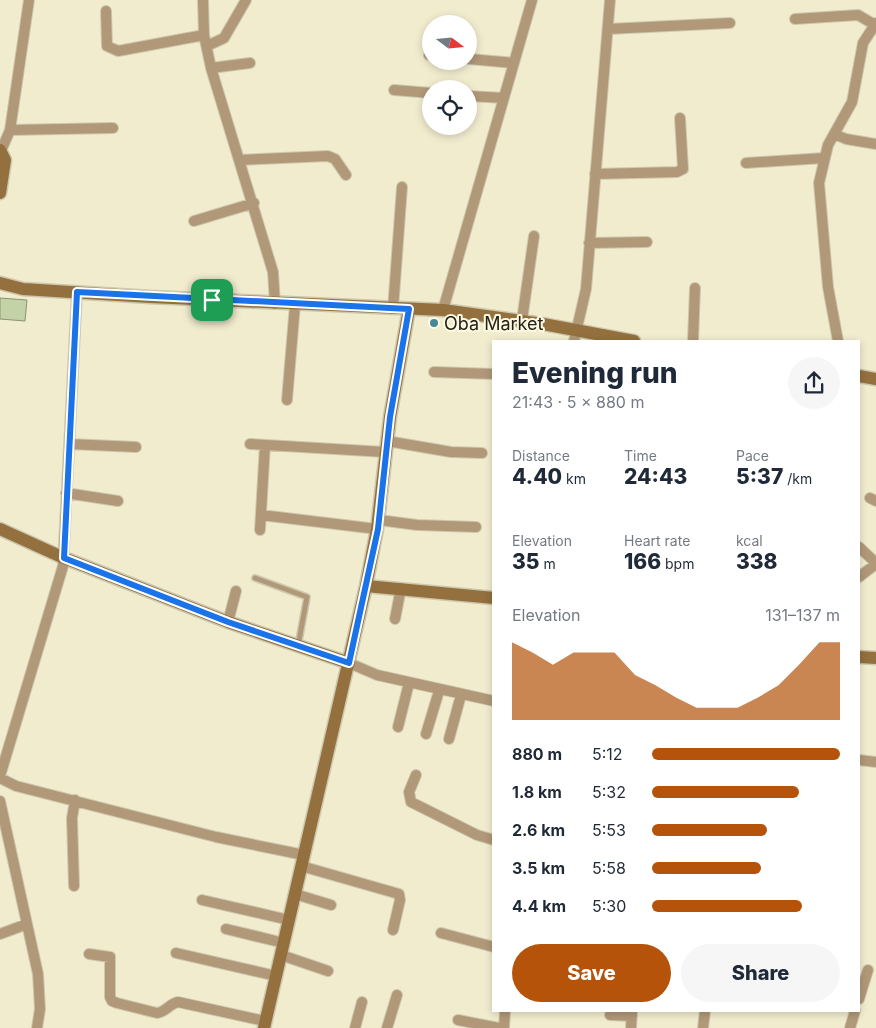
<!DOCTYPE html>
<html lang="en">
<head>
<meta charset="utf-8">
<style>
	body { margin:0; font-family:Inter,sans-serif; background:#f6f6f7; color:#1f2937; height:100vh; display:flex; flex-direction:column; font-size:19px; white-space:nowrap }
	* { box-sizing:border-box; margin:0 }
	p { font-size:16px; color:#747a83 }
	.icon { flex:none; width:28px; height:28px; fill:none; stroke:currentColor; stroke-width:2; stroke-linecap:round; stroke-linejoin:round }
	.map { position:relative; flex:1; overflow:hidden }
	.panel { position:absolute; left:492px; top:340px; width:368px; height:672px; display:flex; flex-direction:column; background:#fff; border-radius:0px; box-shadow:0 2px 8px #0003 }
	.panel>* { flex:none }
	.needle { width:32px; rotate:106deg }
	.tools { position:absolute; left:422px; top:15px; display:grid; gap:10px }
	.tools a { display:grid; place-items:center; width:55px; height:55px; border-radius:50%; background:#fff; box-shadow:0 2px 8px #0003; font-size:25px }
	.pin { position:absolute; display:grid; place-items:center; width:42px; height:42px; color:#fff; margin:-21px; border-radius:10px; box-shadow:0 2px 8px #0006 }
	.round { display:grid; place-items:center; flex:none; width:52px; height:52px; border-radius:26px; background:#f6f6f7 }
	.head { display:flex; align-items:center; justify-content:space-between; height:85px; padding:0 20px }
	h1 { font-size:28px; font-weight:800; line-height:38px }
	.figures { display:grid; grid-template-columns:repeat(3,1fr); gap:8px; height:85px; padding:5px 20px }
	.figures div { display:grid; align-content:center }
	.figures b { font-size:21px; font-weight:800 }
	.figures small { font-size:14px; font-weight:400 }
	.figures p { font-size:14px }
	.chart { height:140px; padding:10px 20px }
	.chart p { display:flex; justify-content:space-between }
	.chart svg { width:100%; height:90px; margin-top:5px; fill:#b45309; opacity:.7 }
	.button { display:flex; gap:10px; margin-top:auto; padding:10px 20px }
	.button a { flex:1; height:58px; border-radius:30px; background:#b45309; color:#fff; font-size:20px; font-weight:800; line-height:58px; text-align:center }
	.button a+a { background:#f6f6f7; color:#1f2937 }
	ul { padding:0 20px; list-style:none; font-size:16px }
	li { display:grid; grid-template-columns:80px 60px 1fr; align-items:center; height:38px }
	li i { height:12px; border-radius:6px; background:#b45309 }
	.map>svg:first-child { display:block }
	.building { fill:#c4d2a8; stroke:#899277 }
	.lines { fill:none; stroke-linecap:round; stroke-linejoin:round }
	.lane-casing { stroke:#cdc8ae; stroke-width:8 }
	.street-casing { stroke:#cdc8ae; stroke-width:12 }
	.secondary-casing { stroke:#cdc8ae; stroke-width:15 }
	.lane { stroke:#b19878; stroke-width:5 }
	.street { stroke:#b19878; stroke-width:10 }
	.secondary { stroke:#93703e; stroke-width:12 }
	.route-casing { stroke:#fff; stroke-width:10 }
	.route { stroke:#1a73e8; stroke-width:6 }
	.poi-dot { fill:#47879a; stroke:#fefae2; stroke-width:2 }
	.labels { text-anchor:middle; dominant-baseline:central; stroke-width:4; stroke-linejoin:round; paint-order:stroke }
	.poi-label { font-size:18px; fill:#242217; stroke:#fefae2; text-anchor:start }
</style>
</head>
<body>
<div class="map">
<svg width="876" height="1028" viewBox="0 0 876 1028">
	<rect width="100%" height="100%" fill="#f2eccf"/>
	<path class="building" d="M0,298L27,300L25,321L0,319Z"/>
	<g class="lines">
		<defs>
			<path id="lane" d="M255,578L307,597L298,646"/>
			<path id="street" d="M203,0L204,35L211,68L273,272L275,304
				M106,11L107,46L118,51L204,35
				M795,19L858,15L875,25
				M608,29L730,23
				M207,46L224,38L246,0
				M429,55H431
				M469,59L514,63
				M211,68L250,63
				M394,90L431,93
				M469,96L504,98
				M10,130L113,128
				M834,134L846,139L876,144
				M1,151L10,130L29,0
				M239,160L328,156L335,159L346,175
				M746,163L824,158
				M595,174L677,172L683,169L680,118
				M194,221L254,203
				M589,243L647,242
				M393,309L402,187
				M443,310L532,0
				M522,320L534,236
				M574,341L586,289L610,0
				M693,341L695,288
				M838,341L828,287L819,183L828,145L852,102L863,43L876,23
				M434,372L494,374
				M287,400L295,305
				M387,441L451,452L482,453
				M69,444L136,447
				M250,444L385,452
				M66,493L118,501
				M870,498L876,501
				M261,515L377,529
				M379,520L417,525L476,527
				M260,530L265,445
				M859,547L876,563
				M859,577L876,564
				M395,619L401,588
				M228,622L236,591
				M349,663L377,675L494,701
				M398,727L409,683
				M426,734L439,691
				M449,739L461,695
				M859,760L876,762
				M416,775L409,792L411,802L477,835L494,840
				M0,776L63,566L77,292
				M0,778L16,786L216,837L304,855
				M0,801L38,974L40,1009L37,1028
				M301,866L399,894L400,900L393,930
				M74,886L72,818L75,800
				M295,894L331,905
				M202,900L289,920
				M226,929L284,943
				M441,933L494,947
				M0,934L27,924
				M176,953L276,976
				M89,954L110,957V997L112,1001L117,1003L157,1013C166,1012 169,1004 178,1002L265,1021
				M281,955L328,971
				M859,999L868,970
				M610,1015L632,1016
				M458,1020L499,1028
				M355,1028L362,1002
				M387,1028L397,995
				M504,1028L505,1011
				M631,1028L632,1011
				M703,1028L705,1011
				M850,1028L855,1011"/>
			<path id="secondary" d="M0,150L5,160L0,193
				M0,283L23,289L150,297L443,310L543,324L634,341
				M859,376L876,379
				M0,529L64,558L228,622L349,663
				M366,586L494,598
				M859,657L876,658
				M264,1028L366,586L377,529L390,417L409,309"/>
		</defs>
		<use href="#lane" class="lane-casing"/>
		<use href="#street" class="street-casing"/>
		<use href="#secondary" class="secondary-casing"/>
		<use href="#lane" class="lane"/>
		<use href="#street" class="street"/>
		<use href="#secondary" class="secondary"/>
	</g>
	<g class="lines">
		<defs>
			<path id="route" d="M77,292L409,309L390,417L378,529L349,663L228,622L64,558Z"/>
		</defs>
		<use href="#route" class="route-casing"/>
		<use href="#route" class="route"/>
	</g>
	<circle class="poi-dot" cx="434" cy="323" r="5"/>
	<g class="labels">
		<g class="poi-label">
			<text x="444" y="323">Oba Market</text>
		</g>
	</g>
</svg>
<div class="tools">
<a><svg class="needle" viewBox="-14 -14 28 28"><path d="M0-13l5 13h-10z" fill="#e53935"/><path d="M0 13l5-13h-10z" fill="#747a83"/></svg></a>
<a><svg class="icon" aria-label="locate" viewBox="0 0 24 24"><circle cx="12" cy="12" r="6"/><path d="M12 2v4M12 18v4M2 12h4M18 12h4"/></svg></a>
</div>
<div class="pin" style="left:212px;top:300px;background:#1e9e55"><svg class="icon" aria-label="arrive" viewBox="0 0 24 24"><path d="M6 21V4h12l-3 4 3 4H6"/></svg></div>
<section class="panel">
<div class="head"><div><h1>Evening run</h1><p>21:43 · 5 × 880 m</p></div><a class="round"><svg class="icon" aria-label="share" viewBox="0 0 24 24"><path d="M12 15V3M7 8l5-5 5 5M5 13v7h14v-7"/></svg></a></div>
<div class="figures">
<div><p>Distance</p><b>4.40<small> km</small></b></div>
<div><p>Time</p><b>24:43</b></div>
<div><p>Pace</p><b>5:37<small> /km</small></b></div>
</div>
<div class="figures">
<div><p>Elevation</p><b>35<small> m</small></b></div>
<div><p>Heart rate</p><b>166<small> bpm</small></b></div>
<div><p>kcal</p><b>338</b></div>
</div>
<div class="chart"><p><span>Elevation</span>131–137 m</p>
<svg viewBox="0 0 160 44" preserveAspectRatio="none"><path d="M0 44V6L10 11L20 17L30 11L40 11L50 11L60 22L70 27L80 33L90 38L100 38L110 38L120 33L130 27L140 17L150 6L160 6V44z"/></svg>
</div>
<ul>
<li><b>880 m</b>5:12<i style="width:100%"></i></li>
<li><b>1.8 km</b>5:32<i style="width:78%"></i></li>
<li><b>2.6 km</b>5:53<i style="width:61%"></i></li>
<li><b>3.5 km</b>5:58<i style="width:58%"></i></li>
<li><b>4.4 km</b>5:30<i style="width:80%"></i></li>
</ul>
<div class="button"><a>Save</a><a>Share</a></div>
</section>
</div>
</body>
</html>
